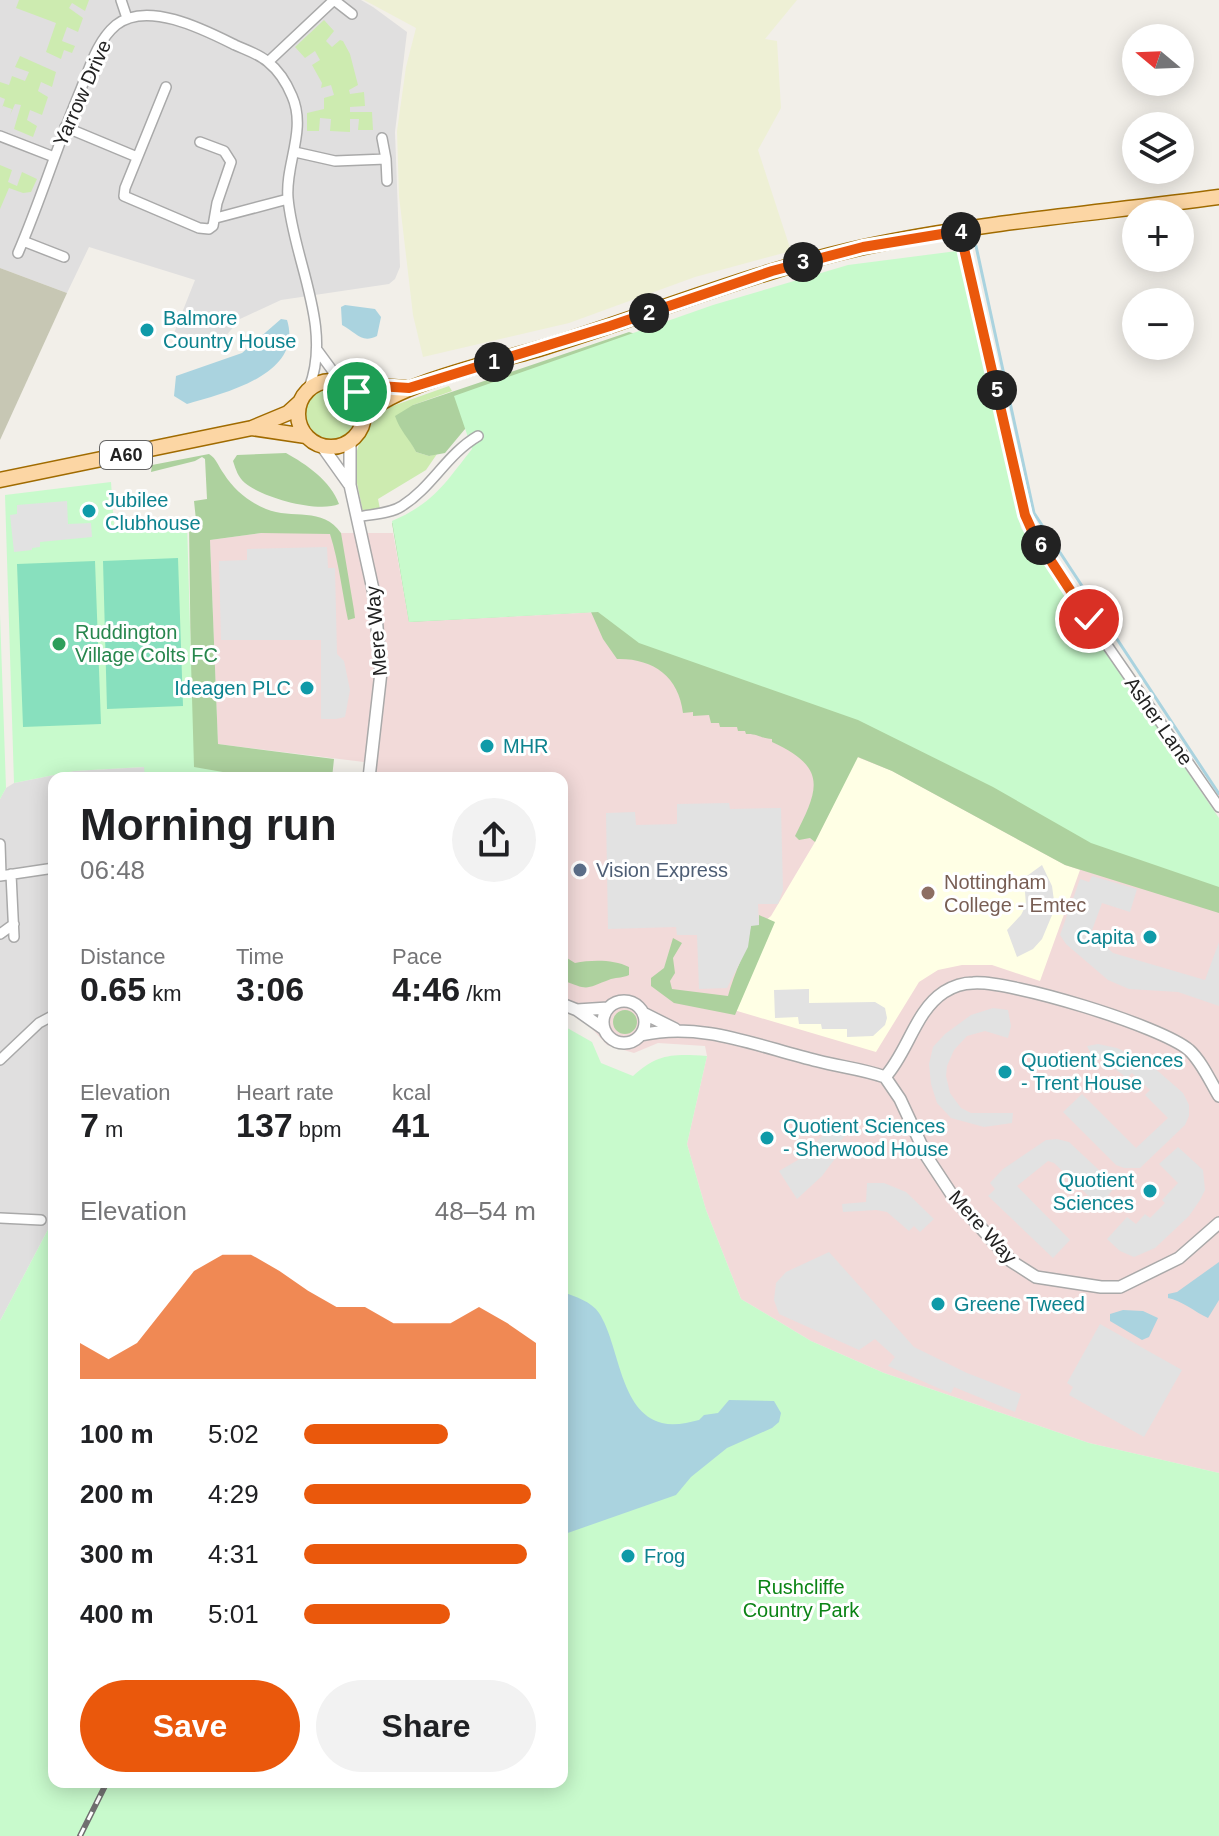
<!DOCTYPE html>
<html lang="en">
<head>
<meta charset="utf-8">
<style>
	body { margin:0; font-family:Helvetica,sans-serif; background:#f2f2f2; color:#202124; height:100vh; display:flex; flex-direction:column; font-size:30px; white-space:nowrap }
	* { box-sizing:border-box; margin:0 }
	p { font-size:26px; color:#757577 }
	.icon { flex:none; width:44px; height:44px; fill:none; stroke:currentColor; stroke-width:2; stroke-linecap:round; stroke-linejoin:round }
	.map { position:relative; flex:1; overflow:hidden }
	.side { position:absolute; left:48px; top:772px; width:520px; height:1016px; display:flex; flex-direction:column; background:#fff; border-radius:16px; box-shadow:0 4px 20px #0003 }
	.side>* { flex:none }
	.needle { width:52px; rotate:289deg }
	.fabs { position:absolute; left:1122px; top:24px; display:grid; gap:16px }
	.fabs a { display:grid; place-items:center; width:72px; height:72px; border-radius:50%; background:#fff; box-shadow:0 4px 20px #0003; font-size:40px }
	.pin { position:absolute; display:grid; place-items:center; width:68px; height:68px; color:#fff; margin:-34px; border:4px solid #fff; border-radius:50%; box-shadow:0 2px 8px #0007 }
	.km { position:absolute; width:40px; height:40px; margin:-20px; border-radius:50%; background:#222; color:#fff; font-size:22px; line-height:40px; text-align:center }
	.round { display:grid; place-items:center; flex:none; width:84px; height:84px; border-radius:42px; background:#f2f2f2 }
	.head { display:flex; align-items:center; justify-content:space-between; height:136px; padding:0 32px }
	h1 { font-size:44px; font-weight:800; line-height:60px }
	.metrics { display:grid; grid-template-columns:repeat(3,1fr); gap:12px; height:136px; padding:8px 32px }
	.metrics div { display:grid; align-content:center }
	.metrics b { font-size:34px; font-weight:800 }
	.metrics small { font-size:22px; font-weight:400 }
	.metrics p { font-size:22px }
	.chart { height:224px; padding:16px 32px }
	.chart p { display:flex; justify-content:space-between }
	.chart svg { width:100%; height:144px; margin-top:8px; fill:#ea580c; opacity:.7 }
	.action { display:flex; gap:16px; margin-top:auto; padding:16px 32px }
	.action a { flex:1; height:92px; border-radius:48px; background:#ea580c; color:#fff; font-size:32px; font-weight:800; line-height:92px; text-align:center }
	.action a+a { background:#f2f2f2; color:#202124 }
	ul { padding:0 32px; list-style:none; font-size:26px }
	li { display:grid; grid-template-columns:128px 96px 1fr; align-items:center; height:60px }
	li i { height:20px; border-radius:10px; background:#ea580c }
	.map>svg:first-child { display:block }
	.residential { fill:#e0dfdf }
	.commercial { fill:#f2dad9 }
	.education { fill:#ffffe5 }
	.construction { fill:#c7c7b4 }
	.farmland { fill:#eef0d5 }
	.grass { fill:#cdebb0 }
	.forest { fill:#add19e }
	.park { fill:#c8facc }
	.pitch { fill:#88e0be }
	.parking { fill:#e2e2e2 }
	.water { fill:#aad3df }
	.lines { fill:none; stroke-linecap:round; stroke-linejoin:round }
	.stream { stroke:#aad3df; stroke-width:3 }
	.minor-casing { stroke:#a9a9a9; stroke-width:12 }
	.tertiary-casing { stroke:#a9a9a9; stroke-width:14 }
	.primary-casing { stroke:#a06b00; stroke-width:17 }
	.minor { stroke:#fff; stroke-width:9 }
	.tertiary { stroke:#fff; stroke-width:11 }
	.primary { stroke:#fcd6a4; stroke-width:14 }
	.rail-casing { stroke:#707070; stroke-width:6 }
	.rail { stroke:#fff; stroke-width:3; stroke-dasharray:9; stroke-linecap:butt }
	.route-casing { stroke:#fff; stroke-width:16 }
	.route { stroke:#ea580c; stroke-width:10 }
	.culture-dot { fill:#0f9aa8; stroke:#fff; stroke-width:3 }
	.leisure-dot { fill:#2e9e5b; stroke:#fff; stroke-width:3 }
	.service-dot { fill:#5c6f8a; stroke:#fff; stroke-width:3 }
	.education-dot { fill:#8d6e63; stroke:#fff; stroke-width:3 }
	.labels { text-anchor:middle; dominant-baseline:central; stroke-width:6; stroke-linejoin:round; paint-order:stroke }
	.shield { fill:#fff; stroke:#646464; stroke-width:2 }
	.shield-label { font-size:18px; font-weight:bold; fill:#222 }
	.street-label { font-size:20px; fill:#222; stroke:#fff }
	.culture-label { font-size:20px; fill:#0d838f; stroke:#fff; text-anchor:start }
	.leisure-label { font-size:20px; fill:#27864d; stroke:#fff; text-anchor:start }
	.service-label { font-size:20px; fill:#4e5e75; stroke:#fff; text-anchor:start }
	.education-label { font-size:20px; fill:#785e54; stroke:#fff; text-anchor:start }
	.park-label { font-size:20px; fill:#0c8416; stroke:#fff }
</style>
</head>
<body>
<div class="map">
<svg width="1219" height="1836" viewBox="0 0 1219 1836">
	<rect width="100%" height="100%" fill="#f2efe9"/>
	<path class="residential" d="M0,0H361L373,7L407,32L395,132L400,267L395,279L389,284L281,300L240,319L225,337L174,333L195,280L89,247L67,293L0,268Z
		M145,767V778H54V1218L0,1321V799L6,788L14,783L74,771Z"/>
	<path class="commercial" d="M261,533H393L409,622L598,612L1219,887V1473L1089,1443L884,1373L811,1341L741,1299L706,1210L687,1144L707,1056L705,1046L658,1043L634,1053L607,1045L585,1021L562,1010V778H363L364,762L218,744L210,540Z"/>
	<path class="education" d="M857,757L892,771L1065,865L1080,870L1040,981L992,965H962L938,970L919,982L876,1052L727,1008L764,922L771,916L815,842Z"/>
	<path class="construction" d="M0,268L67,293L0,440Z"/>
	<path class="farmland" d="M364,0H797L765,39L777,41L781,108L758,150L791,251L695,277L569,323L423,357L413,315L399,196L397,131L406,67L416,28Z"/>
	<path class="grass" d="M19,0H89L85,11L72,3L69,8L83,18L78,32L67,27L62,41L75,46L72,53L64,50L61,59L46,52L56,23L16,8Z
		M324,20L334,31L326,41L332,47L340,40L343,41L350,54L358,85L349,90L350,94L364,92L365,106L350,107V112H372L373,130H358L359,119H350V132L330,131L331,119L320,118L319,131H307V113L324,109V98L334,95L331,85L321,88L322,83L312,65L320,60L315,51L305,58L295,47Z
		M20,56L56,72L52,87L41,82L38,91L48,97L42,115L30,110L27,120L37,126L33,137L14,129L21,105L15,104L10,115L12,109L3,106L2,108L5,99L0,97V82L9,85L12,76L25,81L29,72L15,67Z
		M0,165L12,170L8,182L17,186L22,172L37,179L31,192L23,193L9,188L0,209Z
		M449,386L452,391L413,405L409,438L416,452L429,456L437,454L426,470L378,499L380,509L363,512L353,464L359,444L369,427L384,409Z
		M306 413a26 26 0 1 1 52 0a26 26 0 1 1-52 0Z"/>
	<path class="forest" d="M629,332L642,336L480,411L445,453L429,456L416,452C409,438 400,431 395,416L413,405Z
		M286,453C306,464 331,481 339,504C318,513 263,498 245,483C238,477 236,470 233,461L237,455Z
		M209,454C217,459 218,466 224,474C234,490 249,502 266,509C292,520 323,506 341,533L354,610L355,618L348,620C342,591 339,563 330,534L261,533L210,540L218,744L334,759L332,778H201L188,765L192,764L189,521L196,520L194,501L207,499L205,459L202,457L195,461L151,472L152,465Z
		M423,513L1219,875V913L1065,865L892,771L858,757L815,842L810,838L799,840L795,836C818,790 829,768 772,742V739C762,739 757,733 746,734L745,731H738L737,727H720L719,723H711L709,715L693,716V712L683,713C679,676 652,658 617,659L603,639L591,612L409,622L392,523Z
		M759,915L775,922L735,1015L674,1003L651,986V978L664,968L673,938L682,943L673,958L675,973L670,981L672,989L728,996C734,972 747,951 751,925H759Z
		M562,955L575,963C591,960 613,959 629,967V975C623,978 618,977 611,979C584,989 590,991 562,980Z
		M613 1022a12 12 0 1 1 24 0a12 12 0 1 1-24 0Z"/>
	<path class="park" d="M957,251L1021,528L1219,818V887L1091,843L993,787L858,720L639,643L598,612L409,622L392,521C434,503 445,483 472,449L454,396L713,305L848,265Z
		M111,482L114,525L187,522L194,767L257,778H145L144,767L74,771L14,783L5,495Z
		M0,614L6,788L0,799Z
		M562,1025L592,1042L601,1063L633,1076C658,1053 674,1054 707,1056L687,1144L706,1210L741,1299L811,1341L884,1373L1089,1443L1219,1473V1836H0V1321L54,1218V1782H562Z"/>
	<path class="pitch" d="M178,558L183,706L107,709L103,561Z
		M95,561L101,724L23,727L17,564Z"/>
	<path class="parking" d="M67,501L68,524L91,523L92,537L40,542V547L32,548V550L14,552L10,515L17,514V505Z
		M327,547L328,568H335L337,654L344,661L350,690L345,717L336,719H321V640H221L219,561L247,560V549Z
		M729,803L730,809L781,808L783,890L778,904H758L759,925L751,926L748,947L727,988L699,989L697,935H677L676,927L608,929L606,813L635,812L636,825L677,824V804Z
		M1042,865L1052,886L1055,908L1042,939L1033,949L1017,957L1007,930L1021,915L1026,905L1025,892L1020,881Z
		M1092,876L1137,889L1130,912L1102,903L1091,933L1113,953L1205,980L1219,942V1006L1178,992L1129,989L1108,980L1066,944L1060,935L1080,879L1089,882Z
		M809,989V1003L875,1002L885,1008L887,1018L885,1025L873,1036L847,1037V1029H822L821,1024H799L798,1017L775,1018L774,990Z
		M993,1008L1008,1010L1011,1026L1008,1038L985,1031L967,1036L954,1050L947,1066L946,1076L950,1093L961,1108L971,1113H1013L1012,1123L984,1127L951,1118L937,1103L931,1084L929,1064L933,1047L945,1034L971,1015Z
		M1098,1044L1117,1048L1151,1065L1183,1093L1189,1105V1116L1185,1125L1140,1168H1124L1116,1165L1063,1112L1082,1094L1136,1148L1168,1118L1145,1095L1150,1090L1132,1073L1127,1078L1102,1059L1094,1060L1087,1046Z
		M832,1125L844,1137L835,1147L840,1152L822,1176L797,1199L779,1171L803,1157Z
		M1057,1139L1069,1142L1116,1186L1099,1206L1054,1163L1048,1161L1017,1186L1070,1240L1053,1258L988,1196L995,1189L990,1183L1003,1169L1046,1140Z
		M1178,1147L1203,1170L1205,1190L1200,1200L1189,1216L1155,1248L1134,1257L1120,1251L1107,1239L1127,1217L1136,1224L1145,1214L1150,1218L1165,1203L1162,1200L1178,1183L1159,1164Z
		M867,1183H884L906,1192L934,1219L920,1232L914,1226L909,1231L887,1212L876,1210L843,1212L842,1204L866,1202Z
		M829,1252L914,1347L967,1373L1021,1394L1015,1412L954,1387L951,1393L938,1388L888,1366L895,1357L875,1339L859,1350L779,1314L774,1300L776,1283L786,1272Z
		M1100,1324L1182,1370L1144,1437L1069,1395L1073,1387L1067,1383Z"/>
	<path class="water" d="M345,305L375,309L381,317L377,336C361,344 356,332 342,325L341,307Z
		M281,319L287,320C304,374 225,393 187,404L174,396L176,376L242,353Z
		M1219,1262V1300L1208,1318C1195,1312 1181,1300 1168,1298V1294L1177,1292Z
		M562,1292C575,1296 592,1302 599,1313C620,1345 619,1412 662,1423C674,1426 687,1423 699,1420L704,1415L718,1413L729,1400L774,1401L781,1413L779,1422L772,1428L727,1448L691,1477L676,1495L562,1535Z
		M1123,1310L1143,1311L1158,1318L1149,1337L1142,1340L1110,1321V1314Z"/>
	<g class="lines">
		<path class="stream" d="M976,246L1034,513L1219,794"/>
		<defs>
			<path id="minor" d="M121,0L127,18
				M334,0L352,14
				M268,62L334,0
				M166,87L125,188L124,196L199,228L209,229L213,226L217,203L231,162L224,151L200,142
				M65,127L137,157
				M0,136L54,157
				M382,138L386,159L387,181
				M295,152L335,161L386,159
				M216,218L288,199
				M960,231L1025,515L1034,535L1089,619L1219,807
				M23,241L64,257
				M18,253C41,200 58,143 81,89C90,67 97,41 116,25C147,0 205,30 235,45C246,50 259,54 268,62C278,70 287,84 292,96C307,130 285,164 288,198C293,259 333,327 309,388
				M318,351L340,381
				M358,517C372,514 390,514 402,506C432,487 447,454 478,436
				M0,844L1,875
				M11,874L14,937
				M0,876L54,868
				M0,934L14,924
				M0,1060L39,1023L54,1015
				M0,1218L41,1220"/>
			<path id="tertiary" d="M350,441V485L374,594L381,672L369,778
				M322,446L349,484
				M603 1022a21 21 0 1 1 42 0a21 21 0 1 1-42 0Z
				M562,1004L577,1010L604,1029
				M577,1010L608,1008
				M643,1013L675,1029
				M641,1035C703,1021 759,1047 818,1061C841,1067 863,1069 885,1077
				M1219,1096C1210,1081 1202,1062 1189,1050C1161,1026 1010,980 973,983C963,983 952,987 944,992C915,1011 908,1052 885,1077L900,1099L927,1157L954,1198L1011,1261L1036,1277L1101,1287H1120L1179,1258L1219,1223"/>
			<path id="primary" d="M298 414a33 33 0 1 1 66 0a33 33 0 1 1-66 0Z
				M348,384L405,388
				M365,415C397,383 499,361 545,347C651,314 755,271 864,247C980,222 1101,213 1219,197
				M252,428L306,436
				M0,480L252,428L288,413L299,403"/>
		</defs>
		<use href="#minor" class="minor-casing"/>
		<use href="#tertiary" class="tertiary-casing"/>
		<use href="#primary" class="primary-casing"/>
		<use href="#minor" class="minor"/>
		<use href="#tertiary" class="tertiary"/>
		<use href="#primary" class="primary"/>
		<defs>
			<path id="rail" d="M80,1836L107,1782"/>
		</defs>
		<use href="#rail" class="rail-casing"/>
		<use href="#rail" class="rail"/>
	</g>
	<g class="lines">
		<defs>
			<path id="route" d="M357,392L348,384L409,388L610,326L772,271L863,247L960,231L1025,515L1034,535L1089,619"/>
		</defs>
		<use href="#route" class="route-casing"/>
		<use href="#route" class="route"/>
	</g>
	<g class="culture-dot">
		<circle cx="147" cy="330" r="8"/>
		<circle cx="89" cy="511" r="8"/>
		<circle cx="307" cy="688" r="8"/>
		<circle cx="487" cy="746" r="8"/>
		<circle cx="1150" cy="937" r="8"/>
		<circle cx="1005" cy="1072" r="8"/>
		<circle cx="767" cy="1138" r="8"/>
		<circle cx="1150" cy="1191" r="8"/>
		<circle cx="938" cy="1304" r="8"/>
		<circle cx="628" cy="1556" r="8"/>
	</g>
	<circle class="leisure-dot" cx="59" cy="644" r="8"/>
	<circle class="service-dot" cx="580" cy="870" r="8"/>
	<circle class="education-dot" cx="928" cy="893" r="8"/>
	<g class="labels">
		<rect class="shield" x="100" y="441" width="52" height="28" rx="6"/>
		<g class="shield-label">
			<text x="126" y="455">A60</text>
		</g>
		<g class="street-label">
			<text transform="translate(82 93) rotate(-66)">Yarrow Drive</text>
			<text transform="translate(376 631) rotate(-95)">Mere Way</text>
			<text transform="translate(1159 721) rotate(55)">Asher Lane</text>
			<text transform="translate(983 1227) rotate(48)">Mere Way</text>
		</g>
		<g class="culture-label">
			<text x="163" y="318">Balmore<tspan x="163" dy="23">Country House</tspan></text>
			<text x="105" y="500">Jubilee<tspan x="105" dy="23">Clubhouse</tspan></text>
			<text x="291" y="688" text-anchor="end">Ideagen PLC</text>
			<text x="503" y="746">MHR</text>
			<text x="1134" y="937" text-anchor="end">Capita</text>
			<text x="1021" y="1060">Quotient Sciences<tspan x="1021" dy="23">- Trent House</tspan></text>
			<text x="783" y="1126">Quotient Sciences<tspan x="783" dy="23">- Sherwood House</tspan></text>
			<text x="1134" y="1180" text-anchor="end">Quotient<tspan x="1134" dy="23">Sciences</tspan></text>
			<text x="954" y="1304">Greene Tweed</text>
			<text x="644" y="1556">Frog</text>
		</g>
		<g class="leisure-label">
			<text x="75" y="632">Ruddington<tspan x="75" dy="23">Village Colts FC</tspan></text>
		</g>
		<g class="service-label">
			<text x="596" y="870">Vision Express</text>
		</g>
		<g class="education-label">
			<text x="944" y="882">Nottingham<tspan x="944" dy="23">College - Emtec</tspan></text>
		</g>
		<g class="park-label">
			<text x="801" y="1587">Rushcliffe<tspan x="801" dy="23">Country Park</tspan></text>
		</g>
	</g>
</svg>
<div class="fabs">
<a><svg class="needle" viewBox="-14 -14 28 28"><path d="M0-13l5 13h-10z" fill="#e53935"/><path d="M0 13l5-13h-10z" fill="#757577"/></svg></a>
<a><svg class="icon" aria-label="layers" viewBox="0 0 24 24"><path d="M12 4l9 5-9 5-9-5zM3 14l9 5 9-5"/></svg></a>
<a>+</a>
<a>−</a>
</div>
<div class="pin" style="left:357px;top:392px;background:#1e9e55"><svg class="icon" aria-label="arrive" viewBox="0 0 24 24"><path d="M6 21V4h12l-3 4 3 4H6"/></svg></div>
<div class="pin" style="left:1089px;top:619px;background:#d93025"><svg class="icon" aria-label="check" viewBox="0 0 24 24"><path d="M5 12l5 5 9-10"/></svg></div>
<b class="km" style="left:494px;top:362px">1</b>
<b class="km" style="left:649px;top:313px">2</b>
<b class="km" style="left:803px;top:262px">3</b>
<b class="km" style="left:961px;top:232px">4</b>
<b class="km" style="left:997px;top:390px">5</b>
<b class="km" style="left:1041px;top:545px">6</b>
<section class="side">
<div class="head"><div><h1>Morning run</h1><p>06:48</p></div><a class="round"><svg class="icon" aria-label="share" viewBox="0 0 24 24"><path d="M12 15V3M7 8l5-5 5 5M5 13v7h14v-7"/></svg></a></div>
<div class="metrics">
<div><p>Distance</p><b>0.65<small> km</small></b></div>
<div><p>Time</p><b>3:06</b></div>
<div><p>Pace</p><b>4:46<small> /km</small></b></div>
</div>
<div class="metrics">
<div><p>Elevation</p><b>7<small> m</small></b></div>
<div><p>Heart rate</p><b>137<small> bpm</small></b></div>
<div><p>kcal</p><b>41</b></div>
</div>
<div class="chart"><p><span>Elevation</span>48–54 m</p>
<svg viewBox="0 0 160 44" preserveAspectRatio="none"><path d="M0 44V33L10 38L20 33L30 22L40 11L50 6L60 6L70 11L80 17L90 22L100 22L110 27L120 27L130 27L140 22L150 27L160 33V44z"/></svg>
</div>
<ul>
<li><b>100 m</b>5:02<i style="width:62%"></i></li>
<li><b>200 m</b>4:29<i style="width:98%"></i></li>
<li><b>300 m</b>4:31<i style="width:96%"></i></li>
<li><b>400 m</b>5:01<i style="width:63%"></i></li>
</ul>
<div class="action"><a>Save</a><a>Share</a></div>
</section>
</div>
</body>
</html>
